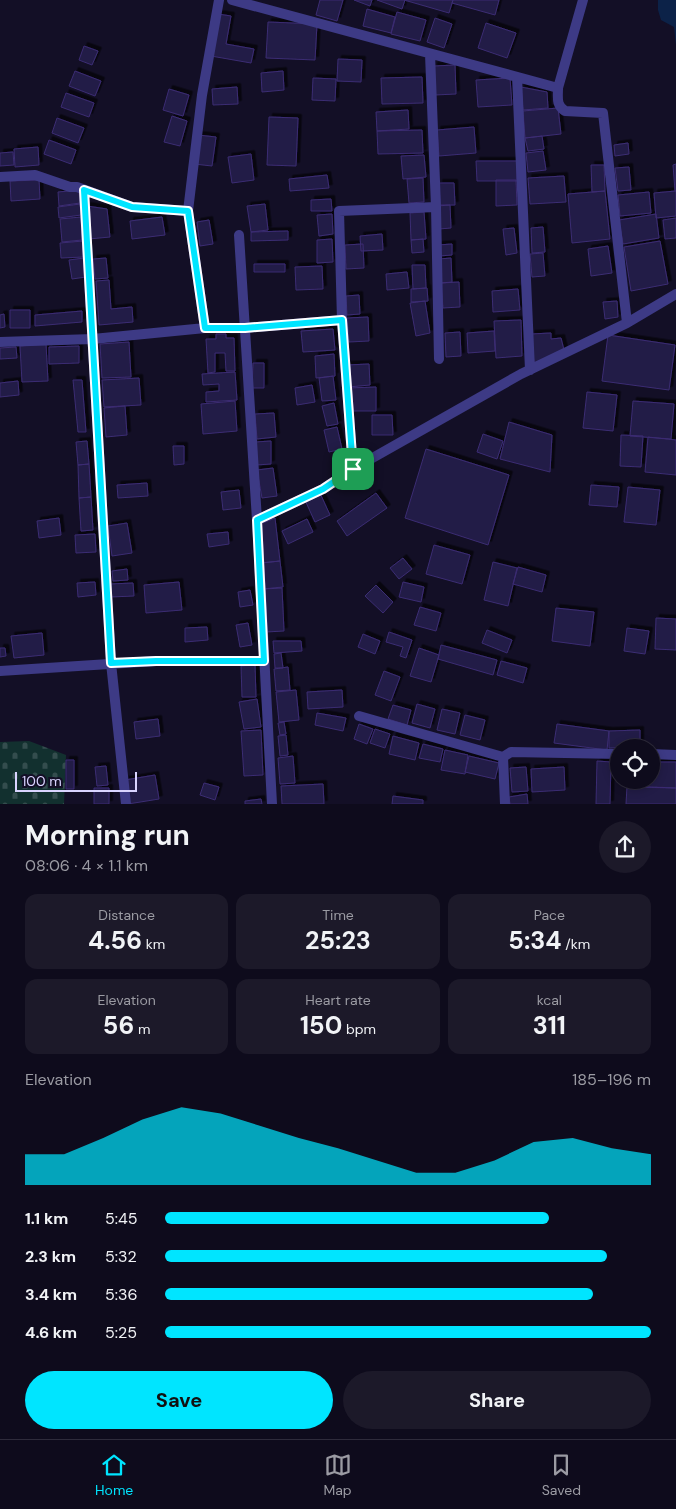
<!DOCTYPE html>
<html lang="en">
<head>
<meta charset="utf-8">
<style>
	body { margin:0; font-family:"DM Sans",sans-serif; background:#1c1929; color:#f1f3f6; height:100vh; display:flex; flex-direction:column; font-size:19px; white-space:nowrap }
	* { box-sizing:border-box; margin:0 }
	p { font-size:16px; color:#9b9ba3 }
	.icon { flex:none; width:28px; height:28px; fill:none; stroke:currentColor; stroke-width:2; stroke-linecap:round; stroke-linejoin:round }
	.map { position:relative; height:804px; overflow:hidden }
	.panel { display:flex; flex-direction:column; background:#0e0b1c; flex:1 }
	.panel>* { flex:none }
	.tools { position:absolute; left:610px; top:739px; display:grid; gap:10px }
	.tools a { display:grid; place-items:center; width:50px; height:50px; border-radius:50%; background:#0e0b1c; box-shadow:0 2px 8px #0003,0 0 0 1px #2e2b3b; font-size:25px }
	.scale { position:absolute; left:15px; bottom:12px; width:122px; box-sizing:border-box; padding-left:5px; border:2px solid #d9d4ff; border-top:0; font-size:14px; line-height:18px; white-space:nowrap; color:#d9d4ff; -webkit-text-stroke:4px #130f26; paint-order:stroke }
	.pin { position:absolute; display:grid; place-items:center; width:42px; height:42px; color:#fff; margin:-21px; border-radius:10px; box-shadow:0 2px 8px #0006 }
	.round { display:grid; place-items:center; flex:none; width:52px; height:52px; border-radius:26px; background:#1c1929 }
	.head { display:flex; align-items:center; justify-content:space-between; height:85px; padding:0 25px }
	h1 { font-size:28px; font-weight:700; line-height:38px }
	.metrics { display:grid; grid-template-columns:repeat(3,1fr); gap:8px; height:85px; padding:5px 25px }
	.metrics div { display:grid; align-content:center; border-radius:12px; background:#1c1929; text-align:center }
	.metrics b { font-size:25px; font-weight:700 }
	.metrics small { font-size:14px; font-weight:400 }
	.metrics p { font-size:14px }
	.chart { height:140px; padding:10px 25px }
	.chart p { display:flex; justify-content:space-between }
	.chart svg { width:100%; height:90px; margin-top:5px; fill:#00e5ff; opacity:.7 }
	.primary-button { display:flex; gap:10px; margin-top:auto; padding:10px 25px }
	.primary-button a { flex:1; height:58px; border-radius:30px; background:#00e5ff; color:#111; font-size:20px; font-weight:700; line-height:58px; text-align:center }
	.primary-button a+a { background:#1c1929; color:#f1f3f6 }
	ul { padding:0 25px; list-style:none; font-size:16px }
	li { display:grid; grid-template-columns:80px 60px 1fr; align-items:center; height:38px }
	li i { height:12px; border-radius:6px; background:#00e5ff }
	.tab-bar { display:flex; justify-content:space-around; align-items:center; height:70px; border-top:1px solid #2e2b3b; background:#0e0b1c; font-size:14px; color:#9b9ba3 }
	.tab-bar a { display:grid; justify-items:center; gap:2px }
	.tab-bar .current { color:#00e5ff }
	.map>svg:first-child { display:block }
	.cemetery { fill:url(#cemetery-stones) }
	.water { fill:#0c2248 }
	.building { fill:#241b47; stroke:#3b2d73; filter:url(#shadow) }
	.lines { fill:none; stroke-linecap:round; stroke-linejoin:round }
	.minor { stroke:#3d3a85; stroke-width:10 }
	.route-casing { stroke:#fff; stroke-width:10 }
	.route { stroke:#00e5ff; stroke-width:6 }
</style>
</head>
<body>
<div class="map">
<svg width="676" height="804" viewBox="0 0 676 804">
	<defs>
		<pattern id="cemetery-stones" width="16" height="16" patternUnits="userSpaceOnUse" patternTransform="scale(1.25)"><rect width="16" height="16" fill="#12302f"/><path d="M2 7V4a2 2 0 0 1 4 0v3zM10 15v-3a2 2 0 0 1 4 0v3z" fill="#344d4e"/></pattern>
		<filter id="shadow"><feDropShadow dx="3.5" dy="-3.5" stdDeviation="0" flood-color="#0009"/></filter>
	</defs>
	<rect width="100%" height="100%" fill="#130f26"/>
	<path class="cemetery" d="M29,741L66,755L64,804H0V742Z"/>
	<path class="water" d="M658,0H676V45L674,27L661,20L658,10Z"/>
	<path class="building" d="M320,0H343L337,21L316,15Z
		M354,0H372L370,6Z
		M377,0H405L402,9Z
		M404,0H453L449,13Z
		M453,0H499L495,15L452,3Z
		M367,9L395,17L391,33L363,26Z
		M397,12L426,20L420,41L391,34Z
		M218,14L231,16L226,44L254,49L251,63L211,56Z
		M435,18L452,24L444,48L427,42Z
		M268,22L317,24L315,60L266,58Z
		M486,23L516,33L507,58L478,48Z
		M84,46L98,51L92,65L79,60Z
		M338,59L362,60L361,82L337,81Z
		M455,65L456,94L435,95L434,66Z
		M75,71L101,81L95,96L69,86Z
		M283,71L284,90L262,92L261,73Z
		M422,77L423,103L382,104L381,78Z
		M313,78L336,79L335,101L312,100Z
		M510,78L512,105L478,107L476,80Z
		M237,87L238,104L213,105L212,89Z
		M521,87L547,92L548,108L523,110Z
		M169,89L189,95L183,116L163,110Z
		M66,93L94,103L89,117L61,107Z
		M558,108L561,134L525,138L523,111Z
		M408,110L409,129L377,131L376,112Z
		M172,116L187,121L180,146L164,142Z
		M269,117L298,118L296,166L267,165Z
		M57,118L84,128L78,143L52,133Z
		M474,127L476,153L439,156L437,130Z
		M422,130L423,153L378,154L377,131Z
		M198,135L216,137L212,166L194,164Z
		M542,136L544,149L528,151L525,138Z
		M49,140L76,150L71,164L44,154Z
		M628,143L629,154L615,156L614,145Z
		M38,147L39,165L15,167L14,149Z
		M543,151L546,170L528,172L526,153Z
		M13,152L14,165L0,166V153Z
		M251,154L254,180L232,183L228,157Z
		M424,155L426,177L403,179L401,156Z
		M476,161H517V181H477Z
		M676,164V191H675L673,165Z
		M591,165H604L605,191L592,192Z
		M629,167L631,190L618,191L615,168Z
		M327,175L329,188L290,191L289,179Z
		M564,176L566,202L530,204L528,178Z
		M423,178L424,202L409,203L407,179Z
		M39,180L40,199L11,201L10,181Z
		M496,180H516L517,205L496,206Z
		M439,183H454L455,205H440Z
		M79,190L80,203L59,206L58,192Z
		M605,191L610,239L572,243L568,194Z
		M676,191V216L656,218L654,193Z
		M649,192L651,213L620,216L618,195Z
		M331,199L332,211H311V200Z
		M80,204L81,215L59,218L58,207Z
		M265,204L268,230L251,232L247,206Z
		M450,205L451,228L439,229L437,206Z
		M87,206L107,209L110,237L89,239Z
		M424,212L426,239L411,240L410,213Z
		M332,214L333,234L319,236L317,215Z
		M656,214L659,238L623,244L619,220Z
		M81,217L82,240L62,242L60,219Z
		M162,217L165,235L132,239L130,221Z
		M676,218V238L665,239L663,220Z
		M209,220L213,244L200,246L197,222Z
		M543,227L545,252L532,253L531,228Z
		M514,228L517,253L506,255L503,229Z
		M288,231V240L251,241V232Z
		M382,234L383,250L361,251L360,236Z
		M332,239L333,262L317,263V240Z
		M423,239L424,252L412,253L411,240Z
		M83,241V257L61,258L60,243Z
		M660,241L668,284L631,291L624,247Z
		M363,244L364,268L346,269L345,245Z
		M452,244V255L439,256L438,245Z
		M608,246L612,273L591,276L588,249Z
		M543,253L545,276L532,277L530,254Z
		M84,258L86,277L72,279L69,260Z
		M106,258L108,278L95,279L93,259Z
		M451,258L452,282L441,283L439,259Z
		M254,264H285V272H254Z
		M412,265H425L426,288L413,289Z
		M322,266L323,289L296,290L295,267Z
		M407,272L409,288L387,290L386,274Z
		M109,280L111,309L132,307L133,322L99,325L96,281Z
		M459,282L460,307L443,308L441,283Z
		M427,288L428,301L411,302V289Z
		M518,289L520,310L493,312L492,291Z
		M359,295L360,314L347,315L346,296Z
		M425,301L430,333L416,336L410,303Z
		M617,301L618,317L605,319L603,302Z
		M10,310H30V328H10Z
		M82,311V322L35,326V315Z
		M4,314L5,327L0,328V315Z
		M368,317L369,341L349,342L347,318Z
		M521,320L522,356L496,358L494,321Z
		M333,329L335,350L303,352L301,331Z
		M494,331L495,351L468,353L467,333Z
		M460,332L461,356L446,357L445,333Z
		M551,333V339L561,338L564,350L534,363L531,334Z
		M216,334H226V338H234L235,371H226L225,353H215V372L208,373L206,339H216Z
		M608,335L675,345L669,390L602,381Z
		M129,342L131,377L102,378L100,344Z
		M46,344L48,381L22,382L20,346Z
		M79,346V363L49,364V347Z
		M16,347L17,358L0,359V348Z
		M334,354L335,376L316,378L315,356Z
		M253,363H264V388H252Z
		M369,364L370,385L348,387L347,365Z
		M235,372L237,400L206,402V392L219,391V384L203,385L202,374Z
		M333,376L336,400L322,401L319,378Z
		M139,378L141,405L104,407L102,380Z
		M73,380H82L86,432H78Z
		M18,381L19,395L0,397V383Z
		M312,385L315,402L297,405L295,388Z
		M376,387V411H349L348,388Z
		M587,392L617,395L613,431L583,428Z
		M235,401L237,431L203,434L201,404Z
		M633,401L674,404L671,439L630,436Z
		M334,403L338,424L327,426L322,406Z
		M125,406L127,435L106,437L104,408Z
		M274,413L276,437L257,439L255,414Z
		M372,415H392L393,435H372Z
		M509,422L552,435L550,472L500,459Z
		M337,427L342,449L329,452L324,430Z
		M483,434L503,441L497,459L477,452Z
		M621,435L643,436L641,467L620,466Z
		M648,437L676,440V475L645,472Z
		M87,441L89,464L78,465L76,442Z
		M271,441V464L256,465L255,442Z
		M173,446H184V464L174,465Z
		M426,449L509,475L488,545L405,518Z
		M89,464L91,497L79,498L78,465Z
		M273,468L277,496L262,498L257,470Z
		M147,483L148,496L118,498L117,485Z
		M591,485L619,487L617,507L589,505Z
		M628,487L660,490L656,525L624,522Z
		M239,490L241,508L223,510L221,492Z
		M319,491L330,515L315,522L304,498Z
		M376,493L387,508L347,536L337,521Z
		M91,497L93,530L81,531L79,498Z
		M59,518L61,535L39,538L37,521Z
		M275,518L280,561L261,563L258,525Z
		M307,519L313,532L288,544L282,531Z
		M127,523L132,553L112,556L108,526Z
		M228,532L229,544L209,547L207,534Z
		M95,534L96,552L76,553L75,535Z
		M434,545L470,555L462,584L426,574Z
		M403,558L412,569L399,579L390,568Z
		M280,561L283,587L263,589L261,563Z
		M493,562L517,568L508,606L484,600Z
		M518,567L546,575L542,592L513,584Z
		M127,569L128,580L113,581L112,571Z
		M95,582L96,595L78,597L77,583Z
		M179,582L182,610L146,613L144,585Z
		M403,582L424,587L421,602L399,597Z
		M133,583L134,596L111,597L110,584Z
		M376,585L393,602L383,613L365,596Z
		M282,588L284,631L266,632L263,589Z
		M250,590L253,605L240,607L238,592Z
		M420,607L441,613L436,631L414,625Z
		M556,608L594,612L590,646L552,641Z
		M656,618L676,619V650L655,649Z
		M248,623L252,645L240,647L236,625Z
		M207,627L208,640L185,642V628Z
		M627,628L649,631L645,654L624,651Z
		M487,630L512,640L507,653L482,643Z
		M389,632L412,640L406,658L400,656L403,647L386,642Z
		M42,633L44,655L14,658L11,636Z
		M363,634L380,641L375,654L358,647Z
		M273,641H301L302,651L274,653Z
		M441,645L497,660L493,675L438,659Z
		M0,648H5L6,656L0,657Z
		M419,648L439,655L431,682L410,676Z
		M281,653L283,668H275L274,654Z
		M501,661L527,668L523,683L497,675Z
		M255,665L256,697H242L241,666Z
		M288,667L290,690L276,691L274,669Z
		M384,671L400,677L391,701L375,695Z
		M296,690L299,720L279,722L276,692Z
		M342,690L343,707L308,709L307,692Z
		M257,699L261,727L244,729L239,702Z
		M417,704L435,709L430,728L412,723Z
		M393,705L411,710L407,725L388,719Z
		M442,709L460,713L455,734L437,730Z
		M317,713L346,718L343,731L315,725Z
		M465,715L485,720L480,740L460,735Z
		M158,719L160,736L136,739L134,722Z
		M284,722L286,734L280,735L278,723Z
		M359,724L373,729L367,744L354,739Z
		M557,724L609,731L607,750L554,743Z
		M375,729L390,734L385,748L370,743Z
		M261,730L263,775L244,776L241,731Z
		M640,730V747L609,748V731Z
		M286,735L288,755L280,756L278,736Z
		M393,736L419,743L415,760L389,754Z
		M423,744L443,749L440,762L419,758Z
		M445,750L468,755L465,774L441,770Z
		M293,756L295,783L280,784L278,758Z
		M469,756L499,763L495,779L465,772Z
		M66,760H74V789H66Z
		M597,761L611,762L610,804H596Z
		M651,762H676V788L631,787V780H651Z
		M106,766L108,785L97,786L95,767Z
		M526,767L528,791L512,792L510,768Z
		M564,767L565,790L532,792L531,769Z
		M155,775L159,799L128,804L125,780Z
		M204,783L219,787L215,800L200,795Z
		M323,784L324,804H282L281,786Z
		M627,786L676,788V804H626Z
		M94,788H109V804H94Z
		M527,794L528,804H510L509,797Z
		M393,796L423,800V804H392Z
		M261,799L262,804H245V801Z"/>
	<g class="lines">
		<path class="minor" d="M232,0L558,88
			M583,0L558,88C558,98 556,105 565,111L603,113L627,323
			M430,54L436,207
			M517,77L530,370
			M0,177L35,175L70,187H77L132,207L188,211
			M84,191L111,663L126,804
			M239,235L257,520L272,804
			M342,320L339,211L436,207L439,359
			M205,328L188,211L202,95L219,0
			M0,342L93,339L205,328H245L342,320L353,469L323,489L257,520
			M353,469L521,374L627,323L676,294
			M0,671L156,661H264
			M359,716L503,757L511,752L619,754
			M651,754L676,755
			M503,757L505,804"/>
	</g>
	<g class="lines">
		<defs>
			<path id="route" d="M84,190L132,207L188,211L205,328H245L342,320L353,469L323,489L257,520L264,661H156L111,663Z"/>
		</defs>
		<use href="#route" class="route-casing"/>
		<use href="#route" class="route"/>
	</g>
</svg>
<div class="tools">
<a><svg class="icon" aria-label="locate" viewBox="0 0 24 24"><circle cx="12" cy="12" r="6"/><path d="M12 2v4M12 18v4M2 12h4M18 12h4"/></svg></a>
</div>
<div class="scale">100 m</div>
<div class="pin" style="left:353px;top:469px;background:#1e9e55"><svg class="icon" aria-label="arrive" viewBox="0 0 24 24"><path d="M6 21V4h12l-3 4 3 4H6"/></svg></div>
</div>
<section class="panel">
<div class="head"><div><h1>Morning run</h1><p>08:06 · 4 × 1.1 km</p></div><a class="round"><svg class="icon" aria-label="share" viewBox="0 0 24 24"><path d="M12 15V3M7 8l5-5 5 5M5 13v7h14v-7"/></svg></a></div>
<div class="metrics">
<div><p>Distance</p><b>4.56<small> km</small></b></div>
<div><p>Time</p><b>25:23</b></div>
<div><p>Pace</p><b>5:34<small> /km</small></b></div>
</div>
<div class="metrics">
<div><p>Elevation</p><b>56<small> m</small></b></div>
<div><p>Heart rate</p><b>150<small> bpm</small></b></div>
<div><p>kcal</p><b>311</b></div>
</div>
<div class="chart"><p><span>Elevation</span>185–196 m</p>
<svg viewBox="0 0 160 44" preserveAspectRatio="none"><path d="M0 44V29L10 29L20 21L30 12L40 6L50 9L60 15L70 21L80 26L90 32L100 38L110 38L120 32L130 23L140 21L150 26L160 29V44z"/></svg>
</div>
<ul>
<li><b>1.1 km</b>5:45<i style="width:79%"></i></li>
<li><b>2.3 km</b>5:32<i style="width:91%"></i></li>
<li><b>3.4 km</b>5:36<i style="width:88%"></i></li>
<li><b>4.6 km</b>5:25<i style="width:100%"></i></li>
</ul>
<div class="primary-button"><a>Save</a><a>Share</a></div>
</section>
<nav class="tab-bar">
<a class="current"><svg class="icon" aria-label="home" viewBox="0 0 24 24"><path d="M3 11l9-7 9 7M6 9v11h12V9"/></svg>Home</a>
<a><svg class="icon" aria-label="map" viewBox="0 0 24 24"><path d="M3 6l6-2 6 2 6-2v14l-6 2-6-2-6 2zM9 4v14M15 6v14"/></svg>Map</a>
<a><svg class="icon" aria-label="saved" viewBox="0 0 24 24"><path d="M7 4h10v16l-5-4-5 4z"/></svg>Saved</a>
</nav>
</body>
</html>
